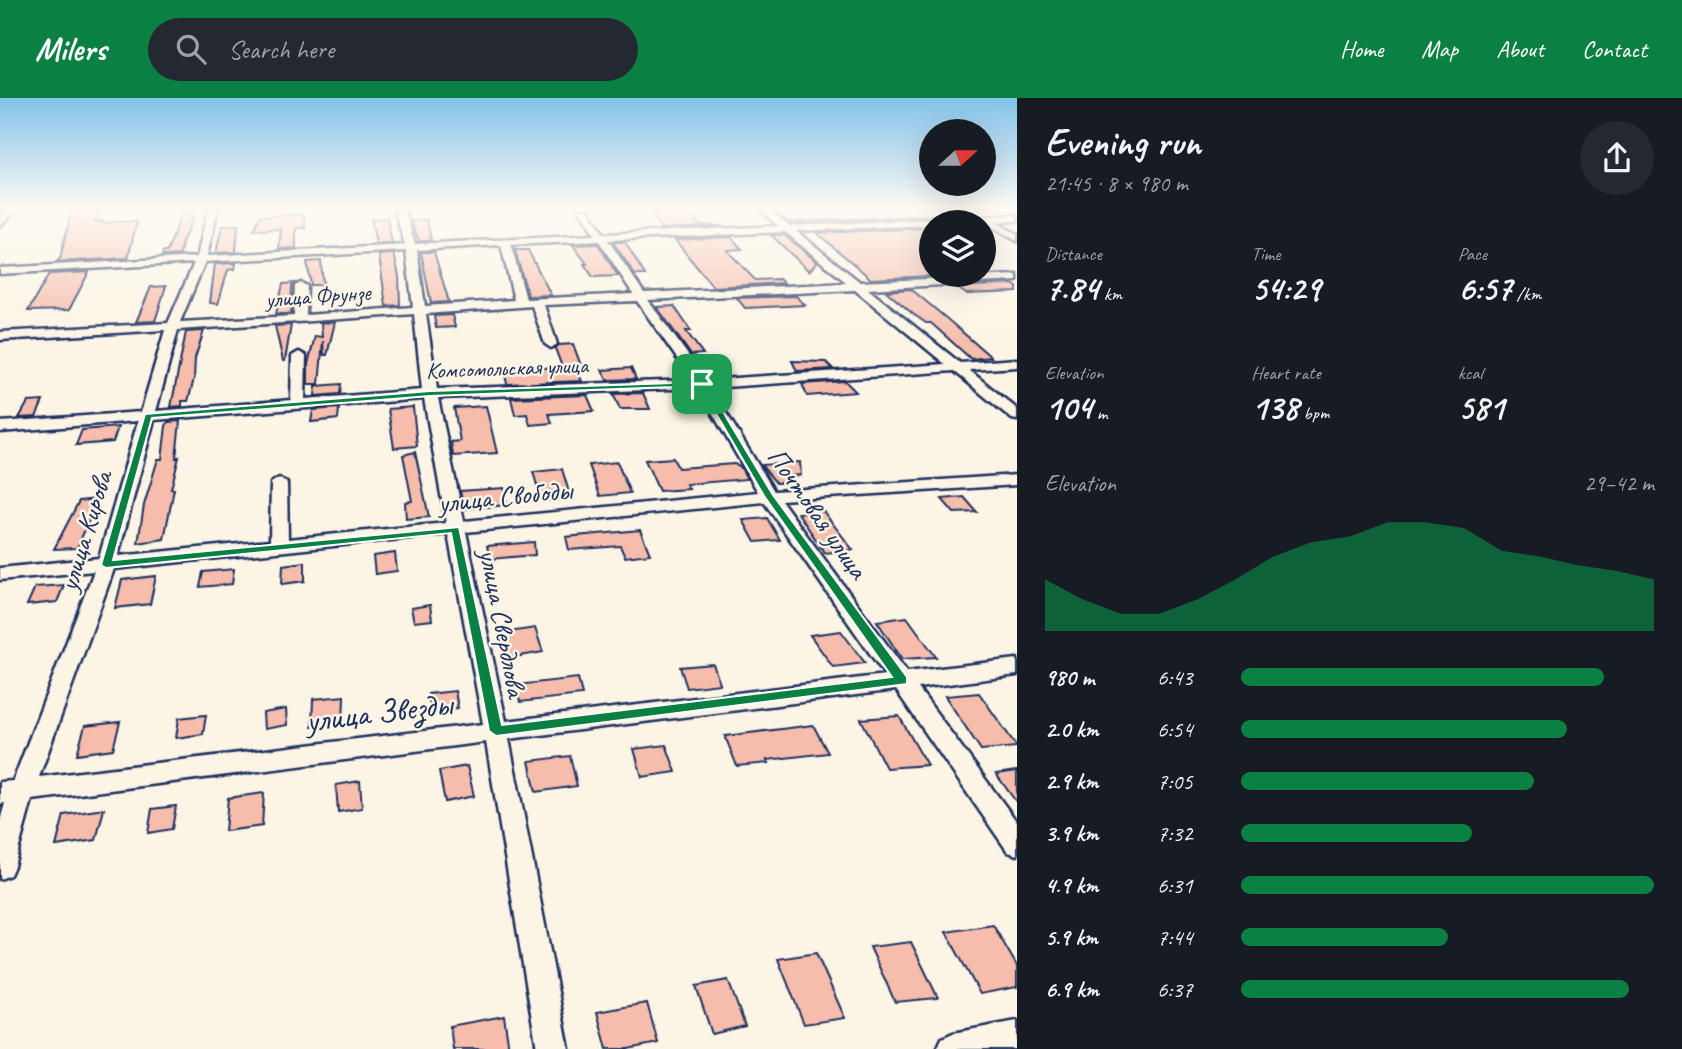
<!DOCTYPE html>
<html lang="en">
<head>
<meta charset="utf-8">
<style>
	body { margin:0; font-family:Caveat,sans-serif; background:#242831; color:#f1f3f6; height:100vh; display:flex; flex-direction:column; font-size:26px; white-space:nowrap }
	* { box-sizing:border-box; margin:0 }
	p { font-size:23px; color:#9ea1a6 }
	.icon { flex:none; width:38px; height:38px; fill:none; stroke:currentColor; stroke-width:2; stroke-linecap:round; stroke-linejoin:round }
	.map { position:relative; flex:1; overflow:hidden }
	.details { display:flex; flex-direction:column; background:#171b24; width:665px }
	.details>* { flex:none }
	.needle { width:46px; rotate:69deg }
	.tools { position:absolute; left:919px; top:21px; display:grid; gap:14px }
	.tools a { display:grid; place-items:center; width:77px; height:77px; border-radius:50%; background:#171b24; box-shadow:0 7px 28px #0002; font-size:35px }
	.pin { position:absolute; display:grid; place-items:center; width:60px; height:60px; color:#fff; margin:-30px; border-radius:14px; box-shadow:0 4px 10px #0006 }
	.round { display:grid; place-items:center; flex:none; width:74px; height:74px; border-radius:37px; background:#242831 }
	.summary { display:flex; align-items:center; justify-content:space-between; height:119px; padding:0 28px }
	h1 { font-size:38px; font-weight:700; line-height:52px }
	.metrics { display:grid; grid-template-columns:repeat(3,1fr); gap:10px; height:119px; padding:7px 28px }
	.metrics div { display:grid; align-content:center }
	.metrics b { font-size:35px; font-weight:700 }
	.metrics small { font-size:19px; font-weight:400 }
	.metrics p { font-size:19px }
	.chart { height:196px; padding:14px 28px }
	.chart p { display:flex; justify-content:space-between }
	.chart svg { width:100%; height:126px; margin-top:7px; fill:#0b8043; opacity:.7 }
	ul { padding:0 28px; list-style:none; font-size:23px }
	li { display:grid; grid-template-columns:112px 84px 1fr; align-items:center; height:52px }
	li i { height:18px; border-radius:9px; background:#0b8043 }
	header { display:flex; align-items:center; gap:42px; box-sizing:border-box; height:98px; padding:0 35px; background:#0b8043; color:#fff }
	header strong { font-size:33px }
	nav { display:flex; gap:38px; margin-inline-start:auto; font-size:24px }
	.search { width:490px; height:63px; background:#242831; display:flex; align-items:center; gap:18px; box-sizing:border-box; padding:0 24px; border-radius:38px; color:#9ea1a6; font-size:26px }
	main { display:flex; flex:1; min-height:0 }
	.map>svg:first-child { display:block }
	.building { fill:#f6bdad; stroke:#1b2f5e; stroke-width:2 }
	.lines { fill:none; stroke-linecap:round; stroke-linejoin:round }
	.minor-casing { stroke:#1b2f5e; stroke-width:5 }
	.minor { fill:#fcf5e5; fill-rule:evenodd }
	.route { fill:#0b8043; stroke:#fff; stroke-width:2; fill-rule:evenodd }
	.labels { text-anchor:middle; dominant-baseline:central; stroke-width:5; stroke-linejoin:round; paint-order:stroke }
	.far-street-label { font-size:23px; fill:#1b2f5e; stroke:#fcf5e5 }
	.street-label { font-size:28px; fill:#1b2f5e; stroke:#fcf5e5 }
	.near-street-label { font-size:33px; fill:#1b2f5e; stroke:#fcf5e5 }
</style>
</head>
<body>
<header>
<strong>Milers</strong>
<div class="search"><svg class="icon" aria-label="search" viewBox="0 0 24 24"><circle cx="10" cy="10" r="6"/><path d="M15 15l6 6"/></svg>Search here</div>
<nav><a>Home</a><a>Map</a><a>About</a><a>Contact</a></nav>
</header>
<main>
<div class="map">
<svg width="1017" height="951" viewBox="0 0 1017 951">
	<rect width="100%" height="100%" fill="#fcf5e5"/>
	<filter id="ink" filterUnits="userSpaceOnUse"><feTurbulence type="fractalNoise" baseFrequency=".0143" numOctaves="2"/><feDisplacementMap in="SourceGraphic" scale="14" xChannelSelector="R" yChannelSelector="G"/><feConvolveMatrix kernelMatrix="1 2 1 2 8 2 1 2 1" color-interpolation-filters="sRGB"/></filter>
	<g filter="url(#ink)">
		<path class="building" d="M72,111H100L94,124L101,123L100,125L137,123L128,160L56,164L60,161Z
			M183,111L196,113L182,144L180,157L162,158L163,154H167Z
			M685,112L700,127L721,128L661,131L651,114Z
			M304,117L305,130H296V150L279,151L281,131L254,132L260,118Z
			M931,117V119L789,124L872,120Z
			M387,120L392,145L376,146L371,121Z
			M427,122L431,143H419L411,123Z
			M238,127L236,154L216,155L222,128Z
			M931,130V178L871,181L817,135Z
			M771,137H784L817,164L809,173Z
			M731,139L742,151L727,152L755,182L779,181L784,185L713,189L675,142Z
			M613,144H625L645,177H635Z
			M598,146L618,178L593,179L584,166H587L573,147Z
			M515,152H528L551,197L528,198Z
			M421,154H434L449,204L431,205Z
			M394,156L399,178L400,207L386,208L379,157Z
			M321,163L323,187H311L307,164Z
			M236,165L235,171L228,172L218,206L210,205L215,166Z
			M89,174L69,212L28,213L49,176Z
			M295,185L292,188L291,216H276L283,186Z
			M1012,186L1017,189V194L966,196L956,189Z
			M166,188L155,223L136,224L151,189Z
			M911,191L946,220L991,259L971,261L931,225H926L913,216L886,193Z
			M796,198L805,207L745,210L737,200Z
			M674,208L691,233H686L703,256L691,257L657,209Z
			M452,217L455,229L436,230L434,218Z
			M335,224L327,257H324L323,243L319,286H308V266L315,238L322,239L321,225Z
			M291,227L285,263H283L275,228Z
			M204,233L195,260L194,281L188,303H182V308L171,309L186,234Z
			M573,246L583,273L578,275L582,283L507,286L504,272L562,269L555,250L559,247Z
			M792,263L826,264L833,271L797,273Z
			M631,270L636,281L607,282L602,272Z
			M845,283L856,294L807,298L802,286Z
			M341,286L340,296L315,298L316,288Z
			M643,295L650,311H620L613,296Z
			M587,297L594,313L549,316L552,325L530,327L527,316L515,317L511,300Z
			M43,303L36,319L19,320L28,304Z
			M486,308L497,355L453,358L451,344L460,343L454,310Z
			M413,309L417,348L394,350L388,311Z
			M339,310L338,321L311,324L313,312Z
			M180,323L176,360L179,359L171,391H174L164,441L138,445L144,407L158,361H162L166,328L168,324Z
			M118,329L113,344L76,347L82,332Z
			M415,354L429,419L406,421L405,404L412,403L403,357Z
			M673,360L678,370L734,366L740,368L747,381L686,386L689,391L659,393L645,362Z
			M617,364L630,395L600,398L589,367Z
			M800,364L801,377L789,378L793,384L776,385L761,367Z
			M562,371L571,401L542,403L533,374Z
			M504,390L507,407L464,411L460,393Z
			M964,399L977,414L954,415L942,401Z
			M98,401L77,450L54,451L79,403Z
			M823,413L853,452L825,455L798,415Z
			M767,420L780,442L755,444L743,422Z
			M640,432L650,456L625,459L620,448L569,452L566,439Z
			M534,444L535,457L490,461L487,448Z
			M395,455L397,473L375,476L373,458Z
			M305,464V483L282,486L283,467Z
			M234,471L232,486L200,489L203,474Z
			M156,478L150,506L115,510L122,482Z
			M64,487L57,504L27,507L35,489Z
			M430,507L432,522L414,524L411,510Z
			M907,519L936,559L902,561L877,523Z
			M535,530L543,554L509,560L502,535Z
			M841,533L865,565L833,569L810,537Z
			M713,566L720,586L687,590L680,569Z
			M578,580L582,597L520,604L516,587Z
			M455,593L458,610L431,614L428,596Z
			M979,595L1017,649L981,652L945,598Z
			M344,598L343,626L312,629L313,601Z
			M286,611L287,627L264,631L263,615Z
			M206,617L203,636L176,640L179,620Z
			M899,618L927,667L886,670L861,621Z
			M120,624L113,651L77,656L85,628Z
			M813,627L828,655L767,662L769,665L737,668L725,638Z
			M666,647L676,674L642,679L634,651Z
			M570,658L577,688L536,694L529,663Z
			M467,668L474,698L445,704L439,673Z
			M1017,673V705L996,676Z
			M360,683L362,710L338,714L336,687Z
			M264,695L262,728L225,733L228,700Z
			M176,708L172,731L148,735L152,711Z
			M104,711L96,742L56,748L64,717Z
			M993,827L1017,868V889L980,896L946,834Z
			M911,844L938,900L895,904L870,849Z
			M816,855L845,920L804,926L778,861Z
			M728,882L745,928L712,936L696,888Z
			M647,905L658,945L628,951H607L597,914Z
			M504,918L509,951H453L450,928Z"/>
		<g class="lines">
			<defs>
				<path id="minor" d="M8,111H17L0,128V119Z
					M208,111H218L207,158L405,147L394,111H404L415,146L595,137L579,111H588L604,136L778,128L759,111H769L790,128L1017,117V123L996,124L1017,136V143L984,124H931V127L796,133L860,184L1017,177V183L868,191L960,265L1017,261V269L969,272L1017,311V322L1012,321L954,273L711,290L774,393L1017,377V387L781,402L907,574L1017,561V577L918,590L1017,724V757L1008,754L896,592L509,641L569,951H537L486,644L32,702L14,768L10,777L0,781V723L5,705L0,706V684L13,683L94,473L0,482V470L99,460L138,323L0,334V324L141,314L165,232L0,242V234L168,225L194,165L0,176V170L197,159ZM785,134L847,185L644,195L608,142ZM599,143L633,196L526,201L511,147ZM501,147L514,202L425,208L417,152ZM406,153L413,209L306,217L307,188L301,185L295,188L294,218L180,224L205,164ZM855,192L945,266L706,282L648,202ZM637,203L692,282L437,291L426,216L532,208L545,246L551,250L557,246L544,207ZM414,216L422,292L305,301L306,258L299,254L292,258L291,302L156,313L178,232ZM698,290L758,394L464,423L438,300ZM424,301L446,425L288,441L287,385L279,380L271,385L270,443L118,458L154,322ZM764,404L885,577L506,623L466,434ZM448,436L483,626L39,679L114,471Z
					M1017,923V951H937L942,940L953,935Z"/>
			</defs>
			<use href="#minor" class="minor-casing"/>
			<use href="#minor" class="minor"/>
		</g>
	</g>
	<linearGradient id="sky" x2="0" y2="1"><stop stop-color="#83c2ea"/><stop offset="0.45" stop-color="#fefaf3"/><stop offset="1" stop-color="#fefaf3" stop-opacity="0"/></linearGradient>
	<rect width="1017" height="244" fill="url(#sky)"/>
	<path class="route" d="M705,284L773,397L907,579V586L496,638L489,633L451,435L106,470L101,467L145,316L430,293ZM700,288L764,398L892,579L502,627L459,429L113,462L152,320L430,298Z"/>
	<g class="labels">
		<g class="far-street-label">
			<text transform="translate(318 198) rotate(-4)">улица Фрунзе</text>
			<text transform="translate(507 270) rotate(-2)">Комсомольская улица</text>
		</g>
		<g class="street-label">
			<text transform="translate(505 398) rotate(-6)">улица Свободы</text>
			<text transform="translate(818 415) rotate(55)">Почтовая улица</text>
			<text transform="translate(85 433) rotate(-73)">улица Кирова</text>
			<text transform="translate(503 525) rotate(79)">улица Свердлова</text>
		</g>
		<g class="near-street-label">
			<text transform="translate(379 614) rotate(-7)">улица Звезды</text>
		</g>
	</g>
</svg>
<div class="tools">
<a><svg class="needle" viewBox="-14 -14 28 28"><path d="M0-13l5 13h-10z" fill="#e53935"/><path d="M0 13l5-13h-10z" fill="#9ea1a6"/></svg></a>
<a><svg class="icon" aria-label="layers" viewBox="0 0 24 24"><path d="M12 4l9 5-9 5-9-5zM3 14l9 5 9-5"/></svg></a>
</div>
<div class="pin" style="left:702px;top:286px;background:#1e9e55"><svg class="icon" aria-label="arrive" viewBox="0 0 24 24"><path d="M6 21V4h12l-3 4 3 4H6"/></svg></div>
</div>
<section class="details">
<div class="summary"><div><h1>Evening run</h1><p>21:45 · 8 × 980 m</p></div><a class="round"><svg class="icon" aria-label="share" viewBox="0 0 24 24"><path d="M12 15V3M7 8l5-5 5 5M5 13v7h14v-7"/></svg></a></div>
<div class="metrics">
<div><p>Distance</p><b>7.84<small> km</small></b></div>
<div><p>Time</p><b>54:29</b></div>
<div><p>Pace</p><b>6:57<small> /km</small></b></div>
</div>
<div class="metrics">
<div><p>Elevation</p><b>104<small> m</small></b></div>
<div><p>Heart rate</p><b>138<small> bpm</small></b></div>
<div><p>kcal</p><b>581</b></div>
</div>
<div class="chart"><p><span>Elevation</span>29–42 m</p>
<svg viewBox="0 0 160 44" preserveAspectRatio="none"><path d="M0 44V26L10 33L20 38L30 38L40 33L50 26L60 18L70 13L80 11L90 6L100 6L110 8L120 16L130 18L140 21L150 23L160 26V44z"/></svg>
</div>
<ul>
<li><b>980 m</b>6:43<i style="width:88%"></i></li>
<li><b>2.0 km</b>6:54<i style="width:79%"></i></li>
<li><b>2.9 km</b>7:05<i style="width:71%"></i></li>
<li><b>3.9 km</b>7:32<i style="width:56%"></i></li>
<li><b>4.9 km</b>6:31<i style="width:100%"></i></li>
<li><b>5.9 km</b>7:44<i style="width:50%"></i></li>
<li><b>6.9 km</b>6:37<i style="width:94%"></i></li>
</ul>
</section>
</main>
</body>
</html>
